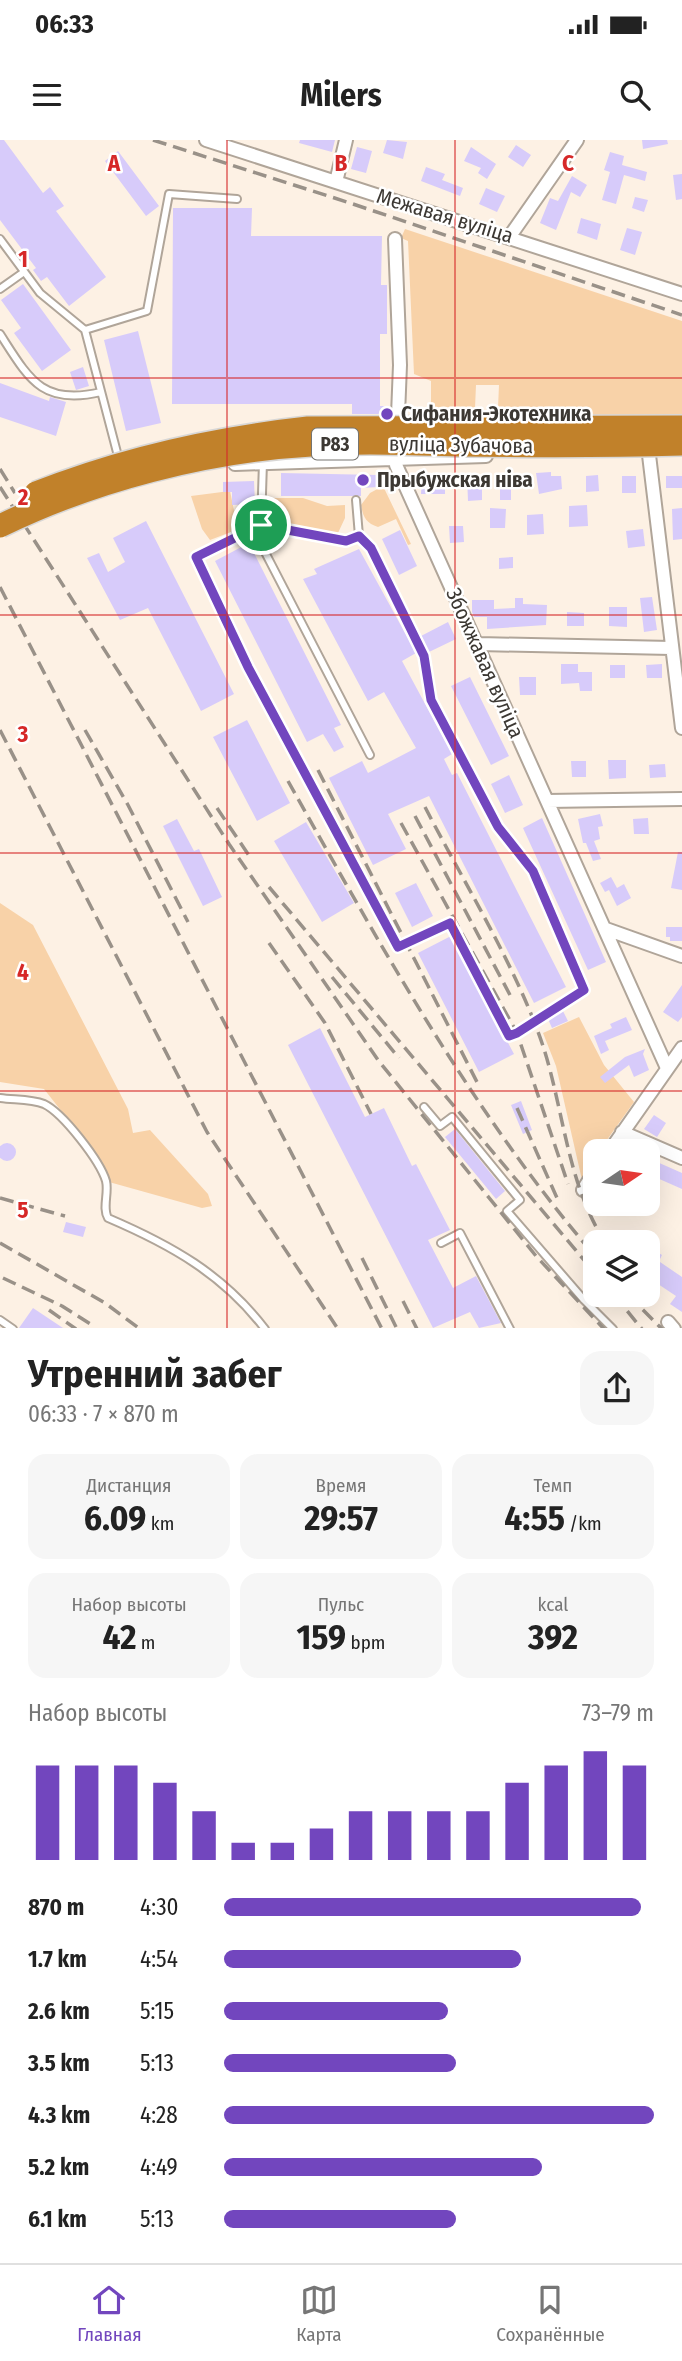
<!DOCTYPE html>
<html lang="ru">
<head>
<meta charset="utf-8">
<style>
	body { margin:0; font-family:"Fira Sans Condensed",sans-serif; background:#f6f6f6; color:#222; height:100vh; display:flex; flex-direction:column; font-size:26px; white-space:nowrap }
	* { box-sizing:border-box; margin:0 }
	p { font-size:23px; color:#767676 }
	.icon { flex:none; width:38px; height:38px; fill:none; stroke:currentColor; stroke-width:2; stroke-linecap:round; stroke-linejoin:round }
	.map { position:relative; height:1188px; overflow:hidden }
	.drawer { display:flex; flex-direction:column; background:#fff; flex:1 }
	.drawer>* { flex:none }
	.needle { width:46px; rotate:77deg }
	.controls { position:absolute; left:583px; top:999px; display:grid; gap:14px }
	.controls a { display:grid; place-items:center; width:77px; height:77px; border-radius:14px; background:#fff; box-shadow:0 7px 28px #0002; font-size:35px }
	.pin { position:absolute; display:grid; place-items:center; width:60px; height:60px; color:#fff; margin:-30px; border:4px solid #fff; border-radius:50%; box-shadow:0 2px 7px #0007 }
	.round { display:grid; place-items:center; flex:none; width:74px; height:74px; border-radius:21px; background:#f6f6f6 }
	.overview { display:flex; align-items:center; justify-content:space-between; height:119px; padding:0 28px }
	h1 { font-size:38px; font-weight:700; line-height:52px }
	.figures { display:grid; grid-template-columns:repeat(3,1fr); gap:10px; height:119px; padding:7px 28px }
	.figures div { display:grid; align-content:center; border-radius:18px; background:#f6f6f6; text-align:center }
	.figures b { font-size:35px; font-weight:700 }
	.figures small { font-size:19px; font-weight:400 }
	.figures p { font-size:19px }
	.chart { height:196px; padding:14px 28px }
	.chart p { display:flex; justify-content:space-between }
	.chart svg { width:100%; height:126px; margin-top:7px; stroke:#7246be; stroke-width:6 }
	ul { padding:0 28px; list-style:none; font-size:23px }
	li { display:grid; grid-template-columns:112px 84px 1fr; align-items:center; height:52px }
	li i { height:18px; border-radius:9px; background:#7246be }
	.status { display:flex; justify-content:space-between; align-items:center; height:49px; padding:0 35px; background:#fff; direction:ltr }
	.status svg { height:19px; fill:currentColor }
	header { display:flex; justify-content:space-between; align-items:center; height:91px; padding:0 28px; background:#fff; font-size:32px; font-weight:700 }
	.dock { display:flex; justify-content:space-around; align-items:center; height:98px; border-top:2px solid #e0e0e0; background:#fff; font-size:19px; color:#767676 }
	.dock a { display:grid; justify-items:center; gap:4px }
	.dock .active { color:#7246be }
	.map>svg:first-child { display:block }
	.green { fill:#f8d2a8 }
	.building { fill:#d7cbfa }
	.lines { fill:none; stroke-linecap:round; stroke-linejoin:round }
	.lane-casing { stroke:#b0a599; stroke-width:10 }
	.street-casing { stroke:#b0a599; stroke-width:16 }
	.lane { stroke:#fff; stroke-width:6 }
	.street { stroke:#fff; stroke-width:12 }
	.rail { stroke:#999188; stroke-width:3.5; stroke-dasharray:14 7; stroke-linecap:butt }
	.highway-bridge-casing { stroke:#d8d7d6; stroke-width:26; stroke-linecap:butt }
	.highway-bridge { stroke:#c1812a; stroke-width:23 }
	.route-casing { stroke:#fff; stroke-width:14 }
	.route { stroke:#7246be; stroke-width:9 }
	.grid { fill:none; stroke:#d62828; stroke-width:2; stroke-opacity:0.55 }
	.poi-dot { fill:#7246be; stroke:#fff; stroke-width:2.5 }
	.labels { text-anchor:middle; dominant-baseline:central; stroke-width:5; stroke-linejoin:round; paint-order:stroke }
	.shield { fill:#fff; stroke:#767470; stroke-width:2 }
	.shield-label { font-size:19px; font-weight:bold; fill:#3c3833 }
	.street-label { font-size:21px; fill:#3c3833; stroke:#fff }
	.poi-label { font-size:21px; font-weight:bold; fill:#3c3833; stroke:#fff; text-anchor:start }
	.grid-label { font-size:23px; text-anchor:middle; font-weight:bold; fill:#d62828; stroke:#fff; stroke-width:5; stroke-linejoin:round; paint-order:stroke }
</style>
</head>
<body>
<div class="status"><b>06:33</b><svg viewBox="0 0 49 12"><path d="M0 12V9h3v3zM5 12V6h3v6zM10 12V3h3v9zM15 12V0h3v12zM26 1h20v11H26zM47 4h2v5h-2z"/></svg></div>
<header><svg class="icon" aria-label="menu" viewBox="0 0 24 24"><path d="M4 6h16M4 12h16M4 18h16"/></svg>Milers<svg class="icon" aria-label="search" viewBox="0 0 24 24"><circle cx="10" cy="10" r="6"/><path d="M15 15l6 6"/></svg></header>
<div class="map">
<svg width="682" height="1189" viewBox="0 0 682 1189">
	<rect width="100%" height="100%" fill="#fdf1e4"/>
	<path class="green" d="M405,89L682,181V300L529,302L498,268L499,245H476L475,268L431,267V241L414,234L408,101L401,98Z
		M383,346L411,404L408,405L396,379L378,387C366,383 363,377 361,365L370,353Z
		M230,351L236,380L231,392L210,400L202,389L191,356Z
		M266,358H303L327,366L345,365V378L338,393C311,388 270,391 266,358Z
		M0,763L33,785L128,969L133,993L150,990L208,1054L212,1066L202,1068L109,1042L103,1024L44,949L0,942Z
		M579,877L604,925L634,962L599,1011L595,1012L582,1040L556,926L543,893Z"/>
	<path class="building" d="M0,0H4L43,53L50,47L64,66L56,71L106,137L69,166L47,137L41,141L33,130L36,128L0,80Z
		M300,0H335L332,12L299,3Z
		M387,0L407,2L403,19L383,13Z
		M642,0H667L668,4L643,9Z
		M516,5L531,15L523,27L508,17Z
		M357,7L372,11L366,33L351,29Z
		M471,7L496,24L487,39L478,33L481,28L464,21Z
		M118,11L159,66L146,76L105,21Z
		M610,12L624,16L622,25L647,32L645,41L624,35L616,64L602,60L610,32L604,30Z
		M426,27L445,34L442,40L463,48L460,56L421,41Z
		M682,34V59L676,60L673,35Z
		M572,36L587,45L580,57L571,52L556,90L540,83L550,58L558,61Z
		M486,48L505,56L497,72L479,64Z
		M635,57L648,60L644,72L632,68Z
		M173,68H252L251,96H382L381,145H387V194H380V266H390L389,274H352V264H172Z
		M581,78L601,84L597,100L577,93Z
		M627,88L642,92L635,115L620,110Z
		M23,144L71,210L42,231L14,193L21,188L1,160Z
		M138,191L161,283L126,291L104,200Z
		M83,227L89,246L76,250L70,232Z
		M0,243L49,261L50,257L66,262L56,296L0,277Z
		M551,332V336H561L562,349L539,354L536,333Z
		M281,333L378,335L379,347L361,348V356H281Z
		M482,335V360L468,361L467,336Z
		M598,335L599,351L586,352V336Z
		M422,336H445V354H421Z
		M622,336H636V353H622Z
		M666,336H682V348H666Z
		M511,340V360H500V341Z
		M254,341L255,364L232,365V352H223V342Z
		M587,365L588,386L569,387V366Z
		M490,368L506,369L505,388H490Z
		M682,368V399L673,400L672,369Z
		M543,374L544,394L527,395V375Z
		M146,381L234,554L201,571L148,468L120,480L87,418L99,413L108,432L125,422L113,398Z
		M449,386H463L464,402L450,403Z
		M643,389L645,406L628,408L626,391Z
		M400,390L417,426L399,435L382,399Z
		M249,403L341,585L334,588L344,607L334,612L323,594L307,602L215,421Z
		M359,409L416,513L402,521L452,614L444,619L452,635L457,633L566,847L534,863L429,656L388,674L406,709L373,725L329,638L362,621L368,633L416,608L384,552L368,561L303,439L317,434L314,429Z
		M513,417V428L499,429V418Z
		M652,457L657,490L644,492L640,458Z
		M515,458H523V464L547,465L546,485L487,489V477H474L472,472V460H494V469L515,468Z
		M609,467H627V487L609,486Z
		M567,472L584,473V486H567Z
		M448,482L456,499L429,512L421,496Z
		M561,524H578V532H592V551H580L579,543L561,544Z
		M662,524V538H647L646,525Z
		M610,525H625V538H610Z
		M470,537L509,616L491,625L451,546Z
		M519,537H536V555H520Z
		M247,580L290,663L257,681L213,597Z
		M608,620H626V638L609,639Z
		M571,621H586V637H572Z
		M665,624L666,637L650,638L649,625Z
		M509,635L523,665L505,673L491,644Z
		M600,674L603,686L598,687L600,699L594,701L601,719L593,721L586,703H583L578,679Z
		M542,678L606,822L588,830L523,688Z
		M648,678L649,694H634L633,679Z
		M177,679L194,711L199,709L222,757L203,766L163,686Z
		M306,682L354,763L322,782L274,701Z
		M678,712H682V750L671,748Z
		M611,737L617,748L624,744L631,758L617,766L609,750L605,752L600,743Z
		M416,743L433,776L412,787L395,753Z
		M666,787H682V801H670V797H666Z
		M451,796L514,914L479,932L418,813Z
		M682,845V877L678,882L663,872Z
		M563,871L568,881L552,888L548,879Z
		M626,877L632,890L605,901L609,910L601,914L594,896L612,888L610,884Z
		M320,888L365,977L384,968L412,1026L416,1024L450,1090L428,1100L453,1148L476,1136L501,1183L479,1188L470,1172L433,1188L288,905Z
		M645,909L643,914L649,930L634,937L629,925L605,943L600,937L625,917Z
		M521,961L532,990L523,994L511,965Z
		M654,975L666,983L657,997L644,989Z
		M455,989L505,1051L496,1059L445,997Z
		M-2 1012a9 9 0 1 1 18 0a9 9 0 1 1-18 0Z
		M648,1018L682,1033V1049L648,1034Z
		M66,1082L86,1087L83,1097L63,1092Z
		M648,1107L662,1115L656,1127L648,1122Z
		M660,1122L682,1137V1172L670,1164L676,1156L649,1138Z
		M33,1168L63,1188H19Z"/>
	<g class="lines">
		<defs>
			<path id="lane" d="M0,99L40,153L85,190L119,320
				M0,149L24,132
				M85,190L147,171L169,54L237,59
				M0,194C29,239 42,266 101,252
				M356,360L359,396
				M261,385L346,401L359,396L371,408L424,516L431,560L498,687L533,731L584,851L509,896L450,783L398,807L248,527L196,417L261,385L263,322
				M253,389L370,615
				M0,958C14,960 31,959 44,964C63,973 100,1021 106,1041C109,1053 102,1068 108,1078C171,1105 223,1134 265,1189
				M424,967L440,986L452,977L520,1060L507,1071L584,1160L613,1189
				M441,1103L460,1093L510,1189
				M0,1180L13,1189"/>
			<path id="street" d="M206,0L682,154
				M336,42L346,0
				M510,96L577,0
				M395,99L400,225L396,325L667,928
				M649,315L682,588
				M235,324L486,316
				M479,504L671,508
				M547,661L682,659
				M606,789L682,816
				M622,992L682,1018
				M609,1012L682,908
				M583,1050L595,1031
				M668,1182L674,1189"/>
		</defs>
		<use href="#lane" class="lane-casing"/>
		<use href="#street" class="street-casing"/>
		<use href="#lane" class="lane"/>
		<use href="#street" class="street"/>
		<path class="rail" d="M153,0L347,62L682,175
			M0,329L15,353
			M0,347L229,704L378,920L536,1116L604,1189
			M0,447L382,1189
			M0,590L207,992L338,1189
			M85,590L128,665L188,782
			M318,630L477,942
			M288,641C379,803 473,974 595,1116
			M425,667C463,741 517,828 543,906C564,971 567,1043 605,1102
			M217,668L250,717
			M415,676L510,855
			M401,683L517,893L568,1044
			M269,747L595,1133
			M269,803L325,883L371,974
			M332,837L399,918
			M517,968L557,1058
			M0,1058L65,1076
			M0,1103L105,1163L140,1189
			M362,1118L397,1189
			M3,1138L62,1166L92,1185
			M614,1155L642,1189
			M628,1155L662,1189
			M403,1161L417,1189
			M49,1170L76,1189
			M0,1188V1189"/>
		<defs>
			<path id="highway-bridge" d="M36,353C122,319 216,298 308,288L682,287
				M0,386C94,340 206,311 311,305C362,301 414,304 465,305C537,306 610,306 682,304"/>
		</defs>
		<use href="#highway-bridge" class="highway-bridge-casing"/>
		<use href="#highway-bridge" class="highway-bridge"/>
	</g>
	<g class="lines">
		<defs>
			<path id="route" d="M261,385L346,401L359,396L371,408L424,516L431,560L498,687L533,731L584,850L517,893L509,896L450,783L398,807L248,527L196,417Z"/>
		</defs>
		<use href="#route" class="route-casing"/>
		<use href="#route" class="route"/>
	</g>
	<path class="grid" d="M227,0V1189M455,0V1189M0,238H682M0,475H682M0,713H682M0,951H682"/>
	<g class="poi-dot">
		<circle cx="387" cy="274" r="7"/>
		<circle cx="363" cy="340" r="7"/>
	</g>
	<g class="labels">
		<rect class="shield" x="312" y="288.5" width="46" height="31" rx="5"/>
		<g class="shield-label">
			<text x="335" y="304">Р83</text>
		</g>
		<g class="street-label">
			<text transform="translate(445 76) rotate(17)">Межавая вуліца</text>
			<text transform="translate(461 305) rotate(1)">вуліца Зубачова</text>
			<text transform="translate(485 523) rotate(66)">Збожжавая вуліца</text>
		</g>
		<g class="poi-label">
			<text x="401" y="274">Сифания-Экотехника</text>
			<text x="377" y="340">Прыбужская ніва</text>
		</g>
	</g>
	<g class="grid-label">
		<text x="114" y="31">A</text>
		<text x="341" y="31">B</text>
		<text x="568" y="31">C</text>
		<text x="23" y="127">1</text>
		<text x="23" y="365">2</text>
		<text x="23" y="602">3</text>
		<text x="23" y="840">4</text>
		<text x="23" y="1078">5</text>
	</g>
</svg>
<div class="controls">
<a><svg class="needle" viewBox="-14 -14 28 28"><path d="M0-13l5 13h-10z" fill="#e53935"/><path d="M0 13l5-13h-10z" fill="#767676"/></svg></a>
<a><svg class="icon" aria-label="layers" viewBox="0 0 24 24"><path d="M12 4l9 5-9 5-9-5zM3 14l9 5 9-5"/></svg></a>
</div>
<div class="pin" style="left:261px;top:385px;background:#1e9e55"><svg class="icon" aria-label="arrive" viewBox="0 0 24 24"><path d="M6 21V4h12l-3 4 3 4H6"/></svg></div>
</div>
<section class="drawer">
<div class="overview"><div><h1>Утренний забег</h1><p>06:33 · 7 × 870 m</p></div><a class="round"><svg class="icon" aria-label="share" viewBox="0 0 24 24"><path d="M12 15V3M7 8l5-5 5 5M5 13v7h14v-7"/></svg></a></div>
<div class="figures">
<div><p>Дистанция</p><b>6.09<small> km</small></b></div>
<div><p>Время</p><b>29:57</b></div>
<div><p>Темп</p><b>4:55<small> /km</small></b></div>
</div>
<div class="figures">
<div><p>Набор высоты</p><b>42<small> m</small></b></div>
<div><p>Пульс</p><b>159<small> bpm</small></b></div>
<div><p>kcal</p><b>392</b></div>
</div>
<div class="chart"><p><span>Набор высоты</span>73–79 m</p>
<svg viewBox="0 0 160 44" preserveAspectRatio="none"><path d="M5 44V11M15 44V11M25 44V11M35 44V17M45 44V27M55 44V38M65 44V38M75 44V33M85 44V27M95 44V27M105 44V27M115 44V27M125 44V17M135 44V11M145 44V6M155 44V11"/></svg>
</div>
<ul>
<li><b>870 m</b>4:30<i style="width:97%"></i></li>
<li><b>1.7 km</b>4:54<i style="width:69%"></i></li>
<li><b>2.6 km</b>5:15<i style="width:52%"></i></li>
<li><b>3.5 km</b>5:13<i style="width:54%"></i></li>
<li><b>4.3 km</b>4:28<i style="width:100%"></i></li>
<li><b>5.2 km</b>4:49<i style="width:74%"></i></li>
<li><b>6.1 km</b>5:13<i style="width:54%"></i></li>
</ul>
</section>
<nav class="dock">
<a class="active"><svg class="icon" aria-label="home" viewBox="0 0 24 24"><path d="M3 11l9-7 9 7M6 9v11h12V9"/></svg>Главная</a>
<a><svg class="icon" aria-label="map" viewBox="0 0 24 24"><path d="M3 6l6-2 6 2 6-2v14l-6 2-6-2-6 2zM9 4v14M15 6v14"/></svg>Карта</a>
<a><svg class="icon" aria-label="saved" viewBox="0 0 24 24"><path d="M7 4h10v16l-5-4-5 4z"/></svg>Сохранённые</a>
</nav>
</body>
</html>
